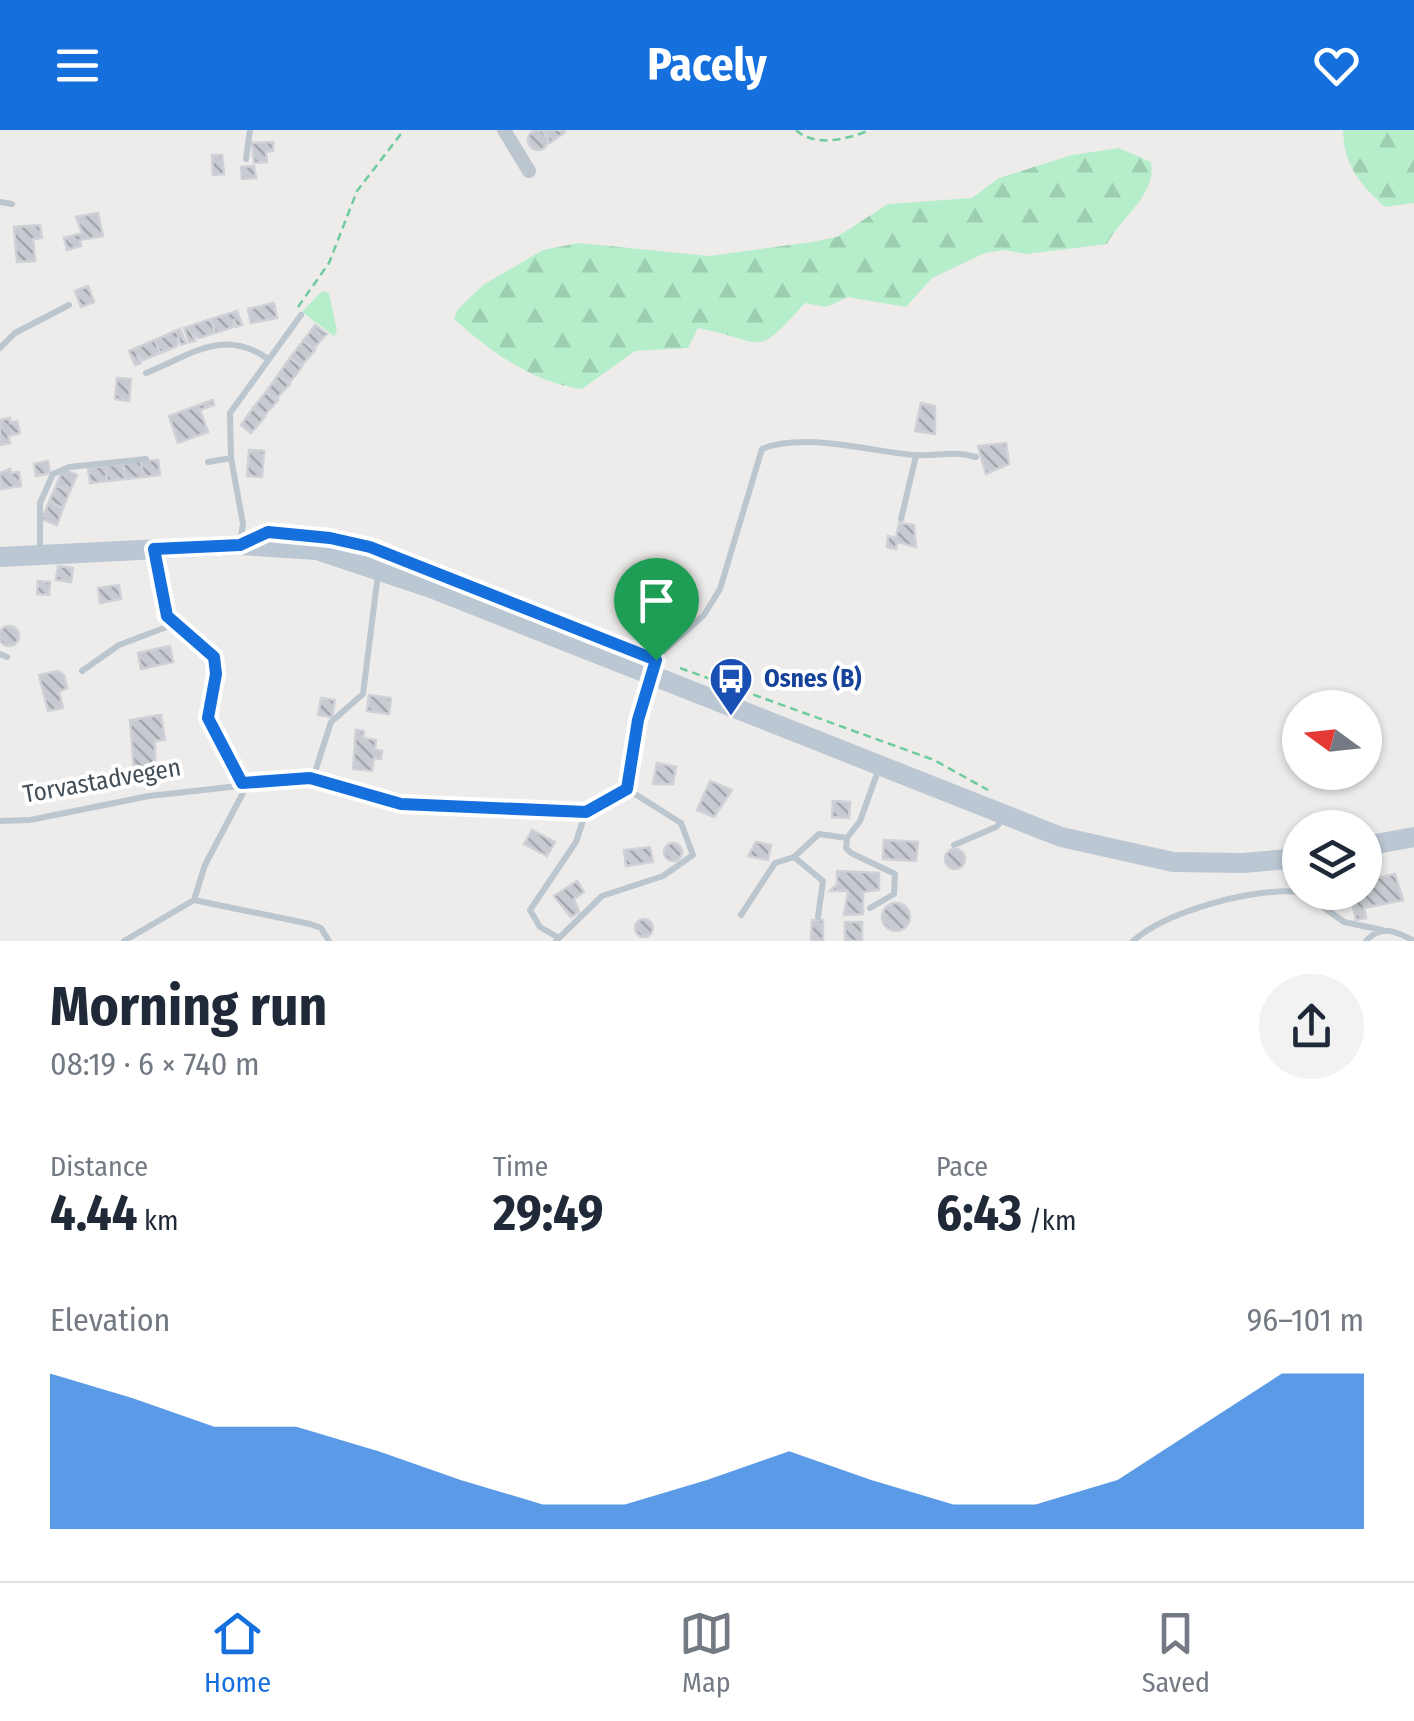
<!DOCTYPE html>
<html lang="en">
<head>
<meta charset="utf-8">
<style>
	body { margin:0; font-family:"Fira Sans Condensed",sans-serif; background:#f2f2f3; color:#1f2937; height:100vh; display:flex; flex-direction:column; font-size:38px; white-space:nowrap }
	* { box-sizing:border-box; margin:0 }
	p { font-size:32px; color:#747a83 }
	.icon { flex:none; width:55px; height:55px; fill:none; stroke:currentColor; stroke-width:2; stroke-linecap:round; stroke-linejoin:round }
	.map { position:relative; height:811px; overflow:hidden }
	.panel { display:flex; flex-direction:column; background:#fff; flex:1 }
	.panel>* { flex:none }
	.needle { width:65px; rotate:285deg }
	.buttons { position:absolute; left:1282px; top:560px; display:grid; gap:20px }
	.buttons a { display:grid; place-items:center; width:100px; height:100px; border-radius:50%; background:#fff; box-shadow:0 2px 8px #0004; font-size:50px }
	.pin { position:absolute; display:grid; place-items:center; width:85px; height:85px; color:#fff; margin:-102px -42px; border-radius:50% 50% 50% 0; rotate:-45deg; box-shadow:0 0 10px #0007 }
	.pin .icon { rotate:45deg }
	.round { display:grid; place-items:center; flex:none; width:105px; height:105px; border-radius:52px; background:#f2f2f3 }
	.summary { display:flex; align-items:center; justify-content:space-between; height:170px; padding:0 50px }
	h1 { font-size:55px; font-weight:700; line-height:75px }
	.stats { display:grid; grid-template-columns:repeat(3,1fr); gap:15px; height:170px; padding:10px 50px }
	.stats div { display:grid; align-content:center }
	.stats b { font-size:50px; font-weight:700 }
	.stats small { font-size:28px; font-weight:400 }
	.stats p { font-size:28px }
	.chart { height:280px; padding:20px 50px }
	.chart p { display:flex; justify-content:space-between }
	.chart svg { width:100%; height:180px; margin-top:10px; fill:#1570dd; opacity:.7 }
	header { display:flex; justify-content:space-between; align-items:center; height:130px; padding:0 50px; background:#1570dd; color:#fff; font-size:45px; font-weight:700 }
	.dock { display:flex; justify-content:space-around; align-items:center; height:140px; border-top:2px solid #e0e1e3; background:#fff; font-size:28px; color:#747a83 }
	.dock a { display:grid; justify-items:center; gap:5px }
	.dock .selected { color:#1570dd }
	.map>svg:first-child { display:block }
	.forest { fill:url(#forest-firs) }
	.park { fill:#b6eecb }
	.building { fill:url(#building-back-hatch); stroke:#cfd1d7; stroke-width:2.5 }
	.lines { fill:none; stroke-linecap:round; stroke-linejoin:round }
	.path { stroke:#6ecc9c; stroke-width:2.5; stroke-dasharray:8 5; stroke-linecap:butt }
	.lane { stroke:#bbc6ce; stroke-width:6 }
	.street { stroke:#bbc6ce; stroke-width:14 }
	.secondary { stroke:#bbc7d2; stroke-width:20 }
	.route-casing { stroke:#fff; stroke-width:20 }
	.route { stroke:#1570dd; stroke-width:12 }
	.labels { text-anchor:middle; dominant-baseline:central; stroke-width:8; stroke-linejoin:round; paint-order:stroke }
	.transit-label { font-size:25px; font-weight:bold; fill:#164399; stroke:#fff; text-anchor:start }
	.street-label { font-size:25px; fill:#434f58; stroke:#fff }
</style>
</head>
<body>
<header><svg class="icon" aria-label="menu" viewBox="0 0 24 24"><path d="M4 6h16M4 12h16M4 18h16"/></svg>Pacely<svg class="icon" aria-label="heart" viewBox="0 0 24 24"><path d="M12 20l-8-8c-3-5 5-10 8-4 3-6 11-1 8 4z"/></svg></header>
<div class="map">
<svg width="1414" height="811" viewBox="0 0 1414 811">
	<defs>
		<pattern id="forest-firs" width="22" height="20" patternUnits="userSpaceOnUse" patternTransform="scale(2.5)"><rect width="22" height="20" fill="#b6eecb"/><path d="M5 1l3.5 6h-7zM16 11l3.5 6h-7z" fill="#9eceb0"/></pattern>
		<pattern id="building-back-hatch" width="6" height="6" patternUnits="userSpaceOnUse" patternTransform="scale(2.5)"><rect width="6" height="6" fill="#c7cad0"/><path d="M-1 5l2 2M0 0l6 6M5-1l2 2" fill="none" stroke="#a3a6ac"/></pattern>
	</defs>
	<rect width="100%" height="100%" fill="#eeebeb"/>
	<path class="forest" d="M1343,0H1414V73L1385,77C1359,53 1344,36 1343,0Z
		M1119,18L1151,32C1157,65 1121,87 1107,114L1026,124L1004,120L985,123L932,148L906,177L848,167L826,177L805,173C753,231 767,211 698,198L688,218L635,221L582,259C532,252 491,222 454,189L458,179L483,155L543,120L579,113L709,126L812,112L837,107L888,74L972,68L999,48L1072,25Z"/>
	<path class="park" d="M322,161L329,163L337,201L334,206L302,182Z"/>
	<path class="building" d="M528 10a10 10 0 1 1 20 0a10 10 0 1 1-20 0Z
		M542,0H564L565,2L550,13Z
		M273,12V21L266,22L267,32L254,33L252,13Z
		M212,25H222L224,44L213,45Z
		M254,36L256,48L242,49L241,37Z
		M98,83L103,106L80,110L81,116L67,120L64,108L82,103L76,87Z
		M40,95L42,108L33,109L35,131L17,132L14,97Z
		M88,156L94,172L81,177L75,161Z
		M274,173L277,188L251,193L248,179Z
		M237,181L242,195L236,197L234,189L233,197L215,203L211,189Z
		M211,189L215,203L198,208L192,203L195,211L189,212L184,198Z
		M315,195L327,204L313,219L303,211Z
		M180,199L186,213L181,215L178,208L177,216L160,223L155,210Z
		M155,210L160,223L143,230L137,225L141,233L135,235L129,221Z
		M303,211L315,220L301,236L290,228Z
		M290,228L302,237L289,253L278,245Z
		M278,245L290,254L276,269L266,262Z
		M117,248L131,249L129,271L115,269Z
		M266,262L278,270L264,286L253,278Z
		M213,270L214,275L200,280L208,302L178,313L169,286Z
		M921,273L935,276V304L915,301Z
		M253,278L265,287L251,303L241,295Z
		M10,288V293L17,291L20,303L8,306L10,313L0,315V290Z
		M1006,313L1009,334L986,344L978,316Z
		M249,320L264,321L262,347L247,346Z
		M158,330L160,345L143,347L141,331Z
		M48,331L50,343L36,346L34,334Z
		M141,331L143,347L125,349L123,334Z
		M123,334L125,349L107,351L105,336Z
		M105,336L107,351L90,353L88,338Z
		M10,339L11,343L19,342L21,356L1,359L0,343Z
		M63,339L77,345L70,361L56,356Z
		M56,356L70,361L63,378L49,372Z
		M49,372L63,378L57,395L42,389Z
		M899,393L914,395L916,417L897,412L896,419L887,417L888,406L896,408Z
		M58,436L73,438L71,452L56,450Z
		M38,451L50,452L49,465L37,464Z
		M119,455L121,469L100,473L98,458Z
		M-1 506a10 10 0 1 1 20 0a10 10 0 1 1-20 0Z
		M170,516L173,532L141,539L138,523Z
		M58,541L64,545L67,558L59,562L63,578L48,581L39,545Z
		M369,565L391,568L389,584L367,581Z
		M321,568L335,570L332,587L318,585Z
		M161,585L165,610L155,611V636L134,640L130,590Z
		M356,600L364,601L363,608L376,610L375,620L382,621L381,629L374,628L372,641L353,639Z
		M657,633L676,637L673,654H653Z
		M710,651L732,660L714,687L697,680Z
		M833,671L850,672L849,688L832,687Z
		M532,700L555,712L547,726L524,714Z
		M884,710L918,712L916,731L883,729Z
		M756,712L771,715L768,730L748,726Z
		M664 722a9 9 0 1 1 18 0a9 9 0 1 1-18 0Z
		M650,717L653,732L626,736L624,720Z
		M945 729a10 10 0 1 1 20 0a10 10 0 1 1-20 0Z
		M837,741L879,743V760L863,762V784L844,785L848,761H830L837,754Z
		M1395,744L1403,770L1364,778L1366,788L1356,790L1351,768L1345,769L1344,762H1365V758L1373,756L1372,749Z
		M577,751L584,762L574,769L579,782L571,787L554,766Z
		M882 787a14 14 0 1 1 28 0a14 14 0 1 1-28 0Z
		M635 798a9 9 0 1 1 18 0a9 9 0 1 1-18 0Z
		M812,790H823V811H811Z
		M845,792H862V811H845Z"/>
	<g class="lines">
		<path class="path" d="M796,0C815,18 848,9 870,0
			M298,177L329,133L357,61L404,0
			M344,411L426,439
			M680,538L934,630L988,660"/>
		<path class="lane" d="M246,29L250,0
			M0,72L12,74
			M0,218L15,203L69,175
			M146,243C191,225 224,197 268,229
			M208,332L231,328
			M901,389L916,326
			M240,414L243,394L231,328L230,283L301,185
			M40,419V373L53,344L69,337L146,329
			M155,425L167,487L214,527L216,544L207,588L243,653
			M0,524L7,527
			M82,541L119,515L172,495
			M313,648L331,592L363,564L378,444
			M0,691L30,690L149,666L311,648L401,674L586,681L627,659L649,544L657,527L704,485L720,459L762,319C802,302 869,321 913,325C936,327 952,320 976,327
			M847,708L846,718L851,723L895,744L894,764L870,778
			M847,708L860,691L878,641
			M954,715L996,697L1006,687
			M794,727L823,751L818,787
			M1302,762L1344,792L1382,800
			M194,770L310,794L321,798L329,811
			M741,785L775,733L794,727L819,704L847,708
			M559,808L540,797L530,780L576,712L586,681
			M124,811L194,770L205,735L244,661L243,653
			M556,811L602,766L663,746L693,725L681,693L627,659
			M1133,811C1167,781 1255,757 1300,762
			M1366,811C1381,794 1396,801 1414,811"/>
		<path class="street" d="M504,0L529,41"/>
		<path class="secondary" d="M0,427L240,415L317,420L431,458L1061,707L1173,732L1243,733L1300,728
			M1365,716L1414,707"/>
	</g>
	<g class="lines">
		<defs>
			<path id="route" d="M268,402L330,408L370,417L656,530L638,590L627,659L586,682L401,674L310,648L242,653L208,588L216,544L214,527L167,486L154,419L240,415Z"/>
		</defs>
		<use href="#route" class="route-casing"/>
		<use href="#route" class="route"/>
	</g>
	<defs>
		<symbol id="bus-pin" viewBox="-11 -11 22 30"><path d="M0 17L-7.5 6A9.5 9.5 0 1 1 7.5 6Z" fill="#1a4fb4" stroke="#fff"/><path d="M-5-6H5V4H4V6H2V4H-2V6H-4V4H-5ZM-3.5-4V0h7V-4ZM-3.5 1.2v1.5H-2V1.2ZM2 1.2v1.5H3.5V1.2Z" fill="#fff"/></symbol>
	</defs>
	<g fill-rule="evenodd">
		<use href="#bus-pin" x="706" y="524" width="50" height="68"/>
	</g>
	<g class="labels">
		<g class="transit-label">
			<text x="764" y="549">Osnes (B)</text>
		</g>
		<g class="street-label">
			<text transform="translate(102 651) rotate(-10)">Torvastadvegen</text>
		</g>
	</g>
</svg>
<div class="buttons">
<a><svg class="needle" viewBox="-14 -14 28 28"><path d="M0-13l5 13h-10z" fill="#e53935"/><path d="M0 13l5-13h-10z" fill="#747a83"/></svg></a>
<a><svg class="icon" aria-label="layers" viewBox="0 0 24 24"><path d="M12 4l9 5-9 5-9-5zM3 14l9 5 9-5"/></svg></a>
</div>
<div class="pin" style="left:656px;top:530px;background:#1e9e55"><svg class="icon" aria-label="arrive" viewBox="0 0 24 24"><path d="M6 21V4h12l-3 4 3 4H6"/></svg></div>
</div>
<section class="panel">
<div class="summary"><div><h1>Morning run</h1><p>08:19 · 6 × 740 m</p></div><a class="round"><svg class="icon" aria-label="share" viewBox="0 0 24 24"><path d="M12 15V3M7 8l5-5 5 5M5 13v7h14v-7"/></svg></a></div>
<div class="stats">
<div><p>Distance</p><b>4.44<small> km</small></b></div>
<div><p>Time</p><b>29:49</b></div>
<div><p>Pace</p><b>6:43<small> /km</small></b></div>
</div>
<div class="chart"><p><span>Elevation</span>96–101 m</p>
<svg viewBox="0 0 160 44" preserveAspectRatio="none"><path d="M0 44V6L10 12L20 19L30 19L40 25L50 32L60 38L70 38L80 32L90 25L100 32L110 38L120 38L130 32L140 19L150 6L160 6V44z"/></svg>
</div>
</section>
<nav class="dock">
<a class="selected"><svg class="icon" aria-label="home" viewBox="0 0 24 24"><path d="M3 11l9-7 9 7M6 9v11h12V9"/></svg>Home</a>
<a><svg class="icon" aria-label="map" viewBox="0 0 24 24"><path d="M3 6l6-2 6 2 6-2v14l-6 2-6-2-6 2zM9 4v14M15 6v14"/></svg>Map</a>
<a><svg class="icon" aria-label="saved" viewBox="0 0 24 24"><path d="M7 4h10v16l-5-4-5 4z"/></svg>Saved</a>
</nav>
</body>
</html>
